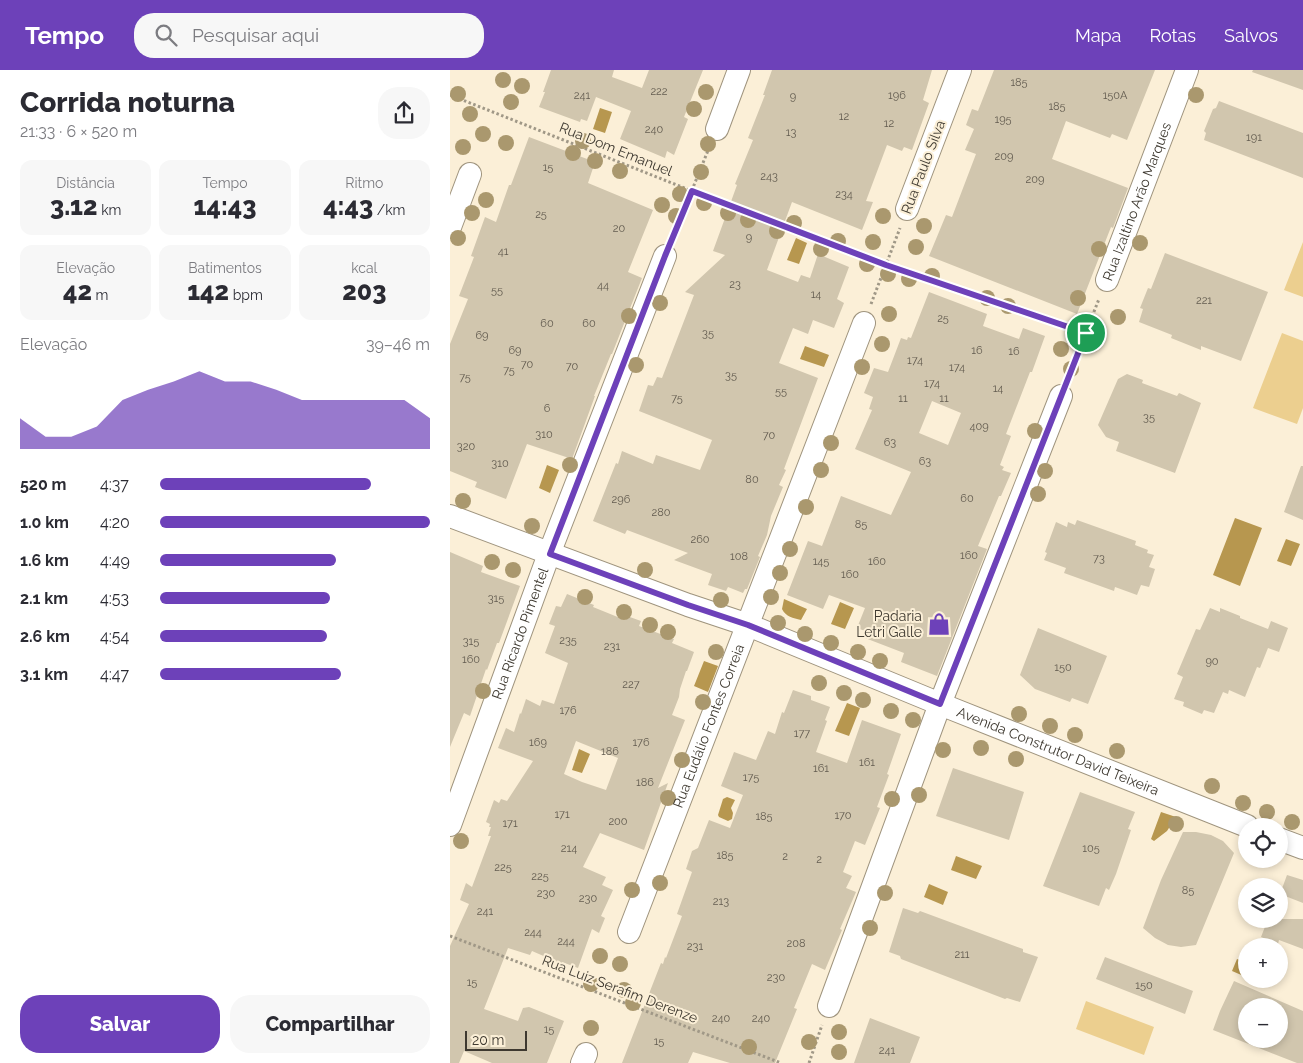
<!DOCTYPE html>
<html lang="pt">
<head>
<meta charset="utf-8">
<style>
	body { margin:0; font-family:Raleway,sans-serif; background:#f7f7f7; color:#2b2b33; height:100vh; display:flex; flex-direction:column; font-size:19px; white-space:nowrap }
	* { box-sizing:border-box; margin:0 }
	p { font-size:16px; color:#7c7c81 }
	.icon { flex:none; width:28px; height:28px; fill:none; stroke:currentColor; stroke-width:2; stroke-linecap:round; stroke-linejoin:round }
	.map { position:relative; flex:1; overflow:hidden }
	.panel { display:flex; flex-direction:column; background:#fff; width:450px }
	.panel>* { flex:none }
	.tools { position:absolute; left:788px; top:748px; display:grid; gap:10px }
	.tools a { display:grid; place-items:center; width:50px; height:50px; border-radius:50%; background:#fff; box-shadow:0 2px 8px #0003; font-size:25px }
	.scale { position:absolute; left:15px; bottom:12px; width:62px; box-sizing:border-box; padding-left:5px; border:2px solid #3e3930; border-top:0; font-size:14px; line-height:18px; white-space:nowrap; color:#3e3930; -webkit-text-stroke:4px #fbefd7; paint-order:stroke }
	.pin { position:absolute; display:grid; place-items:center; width:42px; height:42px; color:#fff; margin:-21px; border:2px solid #fff; border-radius:50%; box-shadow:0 1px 5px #0007 }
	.round { display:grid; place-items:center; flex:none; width:52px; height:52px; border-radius:20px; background:#f7f7f7 }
	.overview { display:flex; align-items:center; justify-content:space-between; height:85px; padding:0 20px }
	h1 { font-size:28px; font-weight:800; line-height:38px }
	.figures { display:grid; grid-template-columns:repeat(3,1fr); gap:8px; height:85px; padding:5px 20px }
	.figures div { display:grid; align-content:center; border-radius:12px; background:#f7f7f7; text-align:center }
	.figures b { font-size:25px; font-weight:800 }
	.figures small { font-size:14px; font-weight:400 }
	.figures p { font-size:14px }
	.chart { height:140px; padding:10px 20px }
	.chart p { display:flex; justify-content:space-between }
	.chart svg { width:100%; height:90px; margin-top:5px; fill:#6d41b9; opacity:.7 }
	.cta { display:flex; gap:10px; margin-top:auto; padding:10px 20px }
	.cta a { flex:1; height:58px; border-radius:20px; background:#6d41b9; color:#fff; font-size:20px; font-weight:800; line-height:58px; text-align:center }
	.cta a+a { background:#f7f7f7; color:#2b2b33 }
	ul { padding:0 20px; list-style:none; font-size:16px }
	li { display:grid; grid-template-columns:80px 60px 1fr; align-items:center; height:38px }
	li i { height:12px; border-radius:6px; background:#6d41b9 }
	header { display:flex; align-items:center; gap:30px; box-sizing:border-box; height:70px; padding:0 25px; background:#6d41b9; color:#fff }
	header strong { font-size:24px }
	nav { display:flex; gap:28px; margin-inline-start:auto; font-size:18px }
	.search { width:350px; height:45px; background:#f7f7f7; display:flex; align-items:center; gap:12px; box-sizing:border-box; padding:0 18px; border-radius:20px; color:#7c7c81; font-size:19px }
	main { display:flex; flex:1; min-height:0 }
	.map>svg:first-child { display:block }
	.green { fill:#eccf8f }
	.water { fill:#b7974f }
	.building { fill:#d1c6ae; fill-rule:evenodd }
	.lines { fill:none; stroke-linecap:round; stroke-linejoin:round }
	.minor-casing { stroke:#9f947e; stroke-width:24 }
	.path { stroke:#a09887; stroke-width:3; stroke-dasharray:2.5 2.5; stroke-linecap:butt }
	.minor { stroke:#fff; stroke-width:22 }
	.tree { fill:#aa986e }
	.route-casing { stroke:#fff; stroke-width:10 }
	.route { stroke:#6d41b9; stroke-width:6 }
	.labels { text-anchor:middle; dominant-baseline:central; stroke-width:4; stroke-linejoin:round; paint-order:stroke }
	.number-label { font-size:11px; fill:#635c50 }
	.street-label { font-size:14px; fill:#3e3930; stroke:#fbefd7 }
	.poi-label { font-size:14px; fill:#3e3930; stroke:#fbefd7; text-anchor:end }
</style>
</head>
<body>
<header>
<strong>Tempo</strong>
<div class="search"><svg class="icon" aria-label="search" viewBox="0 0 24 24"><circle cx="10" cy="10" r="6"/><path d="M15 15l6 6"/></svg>Pesquisar aqui</div>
<nav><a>Mapa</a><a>Rotas</a><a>Salvos</a></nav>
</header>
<main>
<section class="panel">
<div class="overview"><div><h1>Corrida noturna</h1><p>21:33 · 6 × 520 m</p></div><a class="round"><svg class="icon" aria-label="share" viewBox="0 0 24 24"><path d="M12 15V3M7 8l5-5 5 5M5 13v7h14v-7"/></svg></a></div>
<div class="figures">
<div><p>Distância</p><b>3.12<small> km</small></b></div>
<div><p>Tempo</p><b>14:43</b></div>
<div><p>Ritmo</p><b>4:43<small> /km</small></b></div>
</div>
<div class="figures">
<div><p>Elevação</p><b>42<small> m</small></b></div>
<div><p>Batimentos</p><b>142<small> bpm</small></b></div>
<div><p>kcal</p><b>203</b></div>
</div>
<div class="chart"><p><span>Elevação</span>39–46 m</p>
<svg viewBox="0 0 160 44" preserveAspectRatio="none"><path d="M0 44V29L10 38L20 38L30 33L40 20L50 15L60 11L70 6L80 11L90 11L100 15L110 20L120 20L130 20L140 20L150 20L160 29V44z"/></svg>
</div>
<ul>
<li><b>520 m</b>4:37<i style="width:78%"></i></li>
<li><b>1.0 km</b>4:20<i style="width:100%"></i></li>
<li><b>1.6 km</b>4:49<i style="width:65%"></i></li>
<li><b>2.1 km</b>4:53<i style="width:63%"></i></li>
<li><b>2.6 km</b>4:54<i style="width:62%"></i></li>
<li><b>3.1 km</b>4:47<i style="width:67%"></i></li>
</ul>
<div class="cta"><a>Salvar</a><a>Compartilhar</a></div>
</section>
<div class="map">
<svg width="853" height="993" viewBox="0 0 853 993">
	<rect width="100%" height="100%" fill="#fbefd7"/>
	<path class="green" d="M853,172V227L834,220Z
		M832,263L853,271V338L847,354L803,338Z
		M636,931L704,957L694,985L626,959Z"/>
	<path class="water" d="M150,38L162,42L155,63L143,59Z
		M346,168L357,173L349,194L337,190Z
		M355,276L379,285L374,297L350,289Z
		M97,395L109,400L100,423L89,418Z
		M785,448L812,458L790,516L763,505Z
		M836,469L850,474L841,496L827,491Z
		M334,529L357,539L351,550C343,548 336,547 332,539Z
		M390,532L404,538L395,559L381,554Z
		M254,591L268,596L258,622L244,616Z
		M397,633L410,638L399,666L385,661Z
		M129,679L140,684L132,703L122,700Z
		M277,727L285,730L281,738L283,743L282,749L278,751L269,747L268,745L273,729Z
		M711,742L726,747L717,761L704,771L701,769Z
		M506,786L532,796L526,809L501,800Z
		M479,814L498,822L493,835L474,827Z
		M787,889L796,892V907L782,901Z"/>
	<path class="building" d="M101,0H164L162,7L192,18L199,0H253L234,47L238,49L224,85L217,81L215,88L170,69L181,41L146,27L137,51L131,49L130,52L89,37L95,22H93Z
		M322,0H482L473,30L479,33L462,80L454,77L452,81L437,75L416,131L423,132L412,160L342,132L317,200L348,212L351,205L360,208L368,184L399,197L387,229L394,233L384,258L363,250L358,264L343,258L329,293L368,308L334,399L336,400L329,415L333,417L321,446L317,465L308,486L310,487L297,519H295L293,523L278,517L276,521L258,515L262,504L224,490L238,483L177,460L175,464L143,451L166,393L168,394L172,381L203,394L206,385L250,400L262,370L189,341L198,315L203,316L207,307L212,308L244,225L235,222L275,185L263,181L287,115L285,114L303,70L298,68L315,25H313Z
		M544,0H705L677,70L662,64L660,68L616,51L602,89L678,118L663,158L661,157L627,244L479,186L496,145L502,147L526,84L515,80L524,59L516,55L522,39L528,41Z
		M803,0H853V20L802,2Z
		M769,31L853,63V108L754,70L756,63L754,61L763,39L766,38Z
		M79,67L145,92L138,113L203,140L178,202L192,208L162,284H161L144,326H145L122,389L77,374L56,429L25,417L27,412L0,401V274L18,229L9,226L24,187L21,186L35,147L46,152L59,115H61Z
		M715,183L818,222L791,291L751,276V280L721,268L722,265L689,252L693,239L690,238L698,218L701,219Z
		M479,222L537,244L533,256L569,269L573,258L595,266L582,302H580L556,364L561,366L550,395L554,397L552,400L561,403L551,426H549L528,476L537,479L487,606L451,592L454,583L415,568L418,562L407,558L415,538L379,525L373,539L337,525L358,471L372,476L391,426L441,445L461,402L405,379L422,340L419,339L423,327L414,323L424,298L438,302L451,268L457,270L458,267L461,268ZM482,331L511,343L498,375L469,363Z
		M677,304L693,310L692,313L727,326L729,323L751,333L725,403L666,381L669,372L656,367L648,355L668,309Z
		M851,396H853V450L834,442Z
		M627,450L686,471L685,475L698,480L697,483L704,485L699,497L705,499L699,517L691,515L687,525L665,517L664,521L614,503L616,498L594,490L597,483L595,482L606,452L617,457L618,452L625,455Z
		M0,482L33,496L31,502L70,516L49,573H47L37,600L36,599L20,646L14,643L0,677Z
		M117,524L144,535L143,537L175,550L177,546L191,551L189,556L224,569L222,573L244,582L237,601H236L230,619L229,627L222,645L235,650L208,718L218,713L194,780L150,763L133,797L156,807L152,815L163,820L151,846L155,848L149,863L142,859L128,898L112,892V894L82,881L80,885L58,878L34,939L68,951L73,938L79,937L114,951L97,993H42L14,981L9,993H0V876L19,834L10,830L16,813L22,817L41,766H38L41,757H39L40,754L36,752L44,730L49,733L51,729L57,731L83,691L48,678L56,658L64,662L70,643L71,644L76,629L90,636L92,630L104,634L118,593L95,583L105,556L99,554L106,536L111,537ZM126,671L168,688L156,720L132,712L114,704Z
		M760,538L770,542V538L790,546V548L818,559L821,551L838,558L829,582L818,578L810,598L807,597L795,627L779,620L778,624L773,622L764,643L754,640L752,644L733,636L734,632L724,629L733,607L727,604L746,559L750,560Z
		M588,558L657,586L638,634L622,628L620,632L585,619L570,605Z
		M343,620L361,626V630L380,637L375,650L377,651L366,682L397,693L412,650L451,664L437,704L439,705L427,737L430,738L415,775L405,771L393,802L402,806L396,818L406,822L390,859L392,860L375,900L362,894L344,938L347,939L325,993H280L243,982L238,993H172L211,893L213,894L215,887L216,888L232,846L227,844L242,802L236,799L242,781L248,778L259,750L280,758L293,725L271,716L284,682L306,690L318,661L325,664L332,642L334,643Z
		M503,698L574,722L559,770L486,746Z
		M630,722L685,742L678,759L681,760L666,804L659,820L656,818L649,836L593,816Z
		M733,762H746L761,765L773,771L784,783L746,875L731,877L718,875L705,868L693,858L711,810Z
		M837,805L853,810V833L830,824Z
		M453,838L468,843L470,841L573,879V882L588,887L570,932L557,928L555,929L451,889L450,886L439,882Z
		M818,849H853V879L829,870L828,874L811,867Z
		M655,887L743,921L735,944L646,909Z
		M784,911L853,941V993H847L763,960L770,941ZM796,936H829V969H796Z
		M420,948L470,967L460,993H404Z"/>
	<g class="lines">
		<defs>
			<g id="minor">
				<path d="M267,59L289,0"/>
				<path d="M457,139L510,0"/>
				<path d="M0,157L20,104"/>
				<path id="s1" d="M657,210L737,0"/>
				<path id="s2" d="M0,446L238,535L298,555L490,634L797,756"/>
				<path id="s3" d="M0,755L99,484L215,186"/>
				<path d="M829,769L853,778"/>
				<path id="s4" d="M179,862L414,253"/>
				<path d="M379,936L490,634L611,326"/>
				<path d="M132,993L136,984"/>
			</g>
		</defs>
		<use href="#minor" class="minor-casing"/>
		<path class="path" d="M0,25L242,121L436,195L636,263
			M223,167L259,78
			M421,234L450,158
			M618,307L649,229
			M0,866L331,993
			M359,993L372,955"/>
		<use href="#minor" class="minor"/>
	</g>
	<g class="tree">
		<circle cx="53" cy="10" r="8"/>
		<circle cx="72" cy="16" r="8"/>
		<circle cx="256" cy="22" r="8"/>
		<circle cx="8" cy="24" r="8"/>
		<circle cx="746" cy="25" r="8"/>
		<circle cx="61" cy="32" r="8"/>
		<circle cx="244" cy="39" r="8"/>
		<circle cx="20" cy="44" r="8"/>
		<circle cx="33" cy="64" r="8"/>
		<circle cx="133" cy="71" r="8"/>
		<circle cx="56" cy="73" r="8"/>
		<circle cx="258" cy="74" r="8"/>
		<circle cx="13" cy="77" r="8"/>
		<circle cx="123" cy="83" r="8"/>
		<circle cx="145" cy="91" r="8"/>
		<circle cx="170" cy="101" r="8"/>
		<circle cx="251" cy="102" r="8"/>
		<circle cx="230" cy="124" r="8"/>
		<circle cx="36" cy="130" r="8"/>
		<circle cx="254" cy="133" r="8"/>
		<circle cx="212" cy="135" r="8"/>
		<circle cx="22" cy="143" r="8"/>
		<circle cx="278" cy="143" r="8"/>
		<circle cx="226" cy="146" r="8"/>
		<circle cx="433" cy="146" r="8"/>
		<circle cx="298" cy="150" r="8"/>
		<circle cx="344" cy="153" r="8"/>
		<circle cx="474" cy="156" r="8"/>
		<circle cx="327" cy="161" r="8"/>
		<circle cx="8" cy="168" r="8"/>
		<circle cx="388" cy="171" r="8"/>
		<circle cx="423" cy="172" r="8"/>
		<circle cx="690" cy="173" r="8"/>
		<circle cx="466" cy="177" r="8"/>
		<circle cx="371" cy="179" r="8"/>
		<circle cx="649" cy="179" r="8"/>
		<circle cx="417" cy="194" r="8"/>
		<circle cx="438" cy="204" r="8"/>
		<circle cx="482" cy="206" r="8"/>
		<circle cx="459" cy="209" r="8"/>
		<circle cx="537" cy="228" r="8"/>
		<circle cx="628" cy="228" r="8"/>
		<circle cx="210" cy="233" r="8"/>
		<circle cx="558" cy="236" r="8"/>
		<circle cx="439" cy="244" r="8"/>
		<circle cx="179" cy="246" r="8"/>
		<circle cx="668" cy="247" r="8"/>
		<circle cx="432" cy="274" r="8"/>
		<circle cx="611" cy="279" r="8"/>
		<circle cx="186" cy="295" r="8"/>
		<circle cx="412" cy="297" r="8"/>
		<circle cx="621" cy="299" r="8"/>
		<circle cx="585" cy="361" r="8"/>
		<circle cx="381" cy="373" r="8"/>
		<circle cx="120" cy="395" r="8"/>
		<circle cx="371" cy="400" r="8"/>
		<circle cx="595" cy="401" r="8"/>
		<circle cx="588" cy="424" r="8"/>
		<circle cx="13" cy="431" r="8"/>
		<circle cx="356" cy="437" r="8"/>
		<circle cx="82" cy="456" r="8"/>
		<circle cx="340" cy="479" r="8"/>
		<circle cx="42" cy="492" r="8"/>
		<circle cx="63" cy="500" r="8"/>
		<circle cx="195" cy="500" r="8"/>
		<circle cx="330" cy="503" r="8"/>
		<circle cx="135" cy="527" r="8"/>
		<circle cx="321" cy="527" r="8"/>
		<circle cx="271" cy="530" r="8"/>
		<circle cx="174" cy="542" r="8"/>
		<circle cx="328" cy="553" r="8"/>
		<circle cx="200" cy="555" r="8"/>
		<circle cx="218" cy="562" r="8"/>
		<circle cx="355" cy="564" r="8"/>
		<circle cx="381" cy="573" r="8"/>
		<circle cx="266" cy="582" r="8"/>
		<circle cx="408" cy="582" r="8"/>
		<circle cx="430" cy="591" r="8"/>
		<circle cx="369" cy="613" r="8"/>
		<circle cx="33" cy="621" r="8"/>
		<circle cx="394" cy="623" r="8"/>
		<circle cx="413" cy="630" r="8"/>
		<circle cx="253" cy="632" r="8"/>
		<circle cx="441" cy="641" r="8"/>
		<circle cx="569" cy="644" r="8"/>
		<circle cx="463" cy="650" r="8"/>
		<circle cx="600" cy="656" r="8"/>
		<circle cx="625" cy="665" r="8"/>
		<circle cx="531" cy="678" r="8"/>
		<circle cx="493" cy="680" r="8"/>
		<circle cx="667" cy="681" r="8"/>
		<circle cx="566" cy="689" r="8"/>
		<circle cx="232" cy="690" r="8"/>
		<circle cx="762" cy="716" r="8"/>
		<circle cx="469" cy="725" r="8"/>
		<circle cx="218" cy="728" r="8"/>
		<circle cx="442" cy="729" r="8"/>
		<circle cx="793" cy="733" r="8"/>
		<circle cx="817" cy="742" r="8"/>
		<circle cx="842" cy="752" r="8"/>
		<circle cx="726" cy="754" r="8"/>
		<circle cx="11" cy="771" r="8"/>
		<circle cx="210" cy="813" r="8"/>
		<circle cx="182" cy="820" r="8"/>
		<circle cx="435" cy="823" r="8"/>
		<circle cx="420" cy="858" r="8"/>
		<circle cx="150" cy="886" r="8"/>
		<circle cx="170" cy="894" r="8"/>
		<circle cx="141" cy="914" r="8"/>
		<circle cx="174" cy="920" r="8"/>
		<circle cx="183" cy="933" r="8"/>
		<circle cx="141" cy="958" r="8"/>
		<circle cx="389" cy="962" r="8"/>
		<circle cx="359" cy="972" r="8"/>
		<circle cx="299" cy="977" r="8"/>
		<circle cx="389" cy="982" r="8"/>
	</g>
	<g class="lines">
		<defs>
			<path id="route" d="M242,121L436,195L636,263L490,634L298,555L238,535L100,484L215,186Z"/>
		</defs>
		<use href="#route" class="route-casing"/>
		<use href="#route" class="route"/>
	</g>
	<defs>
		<symbol id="shop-bare" viewBox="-9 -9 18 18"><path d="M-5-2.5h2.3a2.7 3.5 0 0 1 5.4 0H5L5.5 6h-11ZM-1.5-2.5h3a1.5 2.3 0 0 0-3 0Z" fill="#6d41b9" stroke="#fbefd7" stroke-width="2.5" paint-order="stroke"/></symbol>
	</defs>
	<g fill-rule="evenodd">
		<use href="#shop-bare" x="473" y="538" width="32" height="32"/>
	</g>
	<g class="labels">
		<g class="number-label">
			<text x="569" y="12">185</text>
			<text x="209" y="21">222</text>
			<text x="132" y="25">241</text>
			<text x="447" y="25">196</text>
			<text x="665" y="25">150A</text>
			<text x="343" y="26">9</text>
			<text x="607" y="36">185</text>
			<text x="394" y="46">12</text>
			<text x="553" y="49">195</text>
			<text x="439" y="53">12</text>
			<text x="204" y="59">240</text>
			<text x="341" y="62">13</text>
			<text x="804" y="67">191</text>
			<text x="554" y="86">209</text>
			<text x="98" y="97">15</text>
			<text x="319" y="106">243</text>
			<text x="585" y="109">209</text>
			<text x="394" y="124">234</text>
			<text x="91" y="144">25</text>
			<text x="169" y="158">20</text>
			<text x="299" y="167">9</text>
			<text x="53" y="181">41</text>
			<text x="285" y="214">23</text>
			<text x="153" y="215">44</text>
			<text x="47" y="220">55</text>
			<text x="366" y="224">14</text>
			<text x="754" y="230">221</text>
			<text x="493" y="248">25</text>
			<text x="97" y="253">60</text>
			<text x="139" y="253">60</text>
			<text x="258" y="263">35</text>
			<text x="32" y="265">69</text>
			<text x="65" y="280">69</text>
			<text x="527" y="280">16</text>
			<text x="564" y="281">16</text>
			<text x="465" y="290">174</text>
			<text x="77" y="294">70</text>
			<text x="122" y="296">70</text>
			<text x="507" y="297">174</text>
			<text x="59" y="300">75</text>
			<text x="281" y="305">35</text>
			<text x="15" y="307">75</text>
			<text x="482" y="313">174</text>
			<text x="548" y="318">14</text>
			<text x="331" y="321">55</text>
			<text x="227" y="328">75</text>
			<text x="453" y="328">11</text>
			<text x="494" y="328">11</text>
			<text x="97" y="338">6</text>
			<text x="699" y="347">35</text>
			<text x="529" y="356">409</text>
			<text x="94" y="364">310</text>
			<text x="319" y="365">70</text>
			<text x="440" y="372">63</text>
			<text x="16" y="376">320</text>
			<text x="475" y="391">63</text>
			<text x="50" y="393">310</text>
			<text x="302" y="409">80</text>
			<text x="517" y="428">60</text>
			<text x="171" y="429">296</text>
			<text x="211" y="442">280</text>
			<text x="411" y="454">85</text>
			<text x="250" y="469">260</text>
			<text x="519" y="485">160</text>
			<text x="289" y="486">108</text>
			<text x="649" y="488">73</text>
			<text x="371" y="491">145</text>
			<text x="427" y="491">160</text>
			<text x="400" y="504">160</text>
			<text x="46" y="528">315</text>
			<text x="118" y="570">235</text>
			<text x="21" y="571">315</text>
			<text x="162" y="576">231</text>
			<text x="21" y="589">160</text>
			<text x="762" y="591">90</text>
			<text x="613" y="597">150</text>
			<text x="181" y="614">227</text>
			<text x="118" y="640">176</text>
			<text x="352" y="663">177</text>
			<text x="88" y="672">169</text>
			<text x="191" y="672">176</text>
			<text x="160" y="681">186</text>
			<text x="417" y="692">161</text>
			<text x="371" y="698">161</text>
			<text x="301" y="707">175</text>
			<text x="195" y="712">186</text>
			<text x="112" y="744">171</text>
			<text x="393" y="745">170</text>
			<text x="314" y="746">185</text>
			<text x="168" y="751">200</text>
			<text x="60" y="753">171</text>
			<text x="119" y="778">214</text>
			<text x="641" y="778">105</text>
			<text x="275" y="785">185</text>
			<text x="335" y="786">2</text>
			<text x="369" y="789">2</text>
			<text x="53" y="797">225</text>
			<text x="90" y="806">225</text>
			<text x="738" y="820">85</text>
			<text x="96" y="823">230</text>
			<text x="138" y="828">230</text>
			<text x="271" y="831">213</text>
			<text x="35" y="841">241</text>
			<text x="83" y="862">244</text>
			<text x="116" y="871">244</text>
			<text x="346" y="873">208</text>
			<text x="245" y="876">231</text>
			<text x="512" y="884">211</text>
			<text x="326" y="907">230</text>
			<text x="22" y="912">15</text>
			<text x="694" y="915">150</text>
			<text x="271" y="948">240</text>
			<text x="311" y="948">240</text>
			<text x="99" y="959">15</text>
			<text x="209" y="971">15</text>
			<text x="437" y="980">241</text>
		</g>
		<g class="street-label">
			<text transform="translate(166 79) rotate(22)">Rua Dom Emanuel</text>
			<text transform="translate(473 97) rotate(-69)">Rua Paulo Silva</text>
			<text stroke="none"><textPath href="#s1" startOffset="84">Rua Izaltino Arão Marques</textPath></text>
			<text stroke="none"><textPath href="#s3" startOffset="204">Rua Ricardo Pimentel</textPath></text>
			<text stroke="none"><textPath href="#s4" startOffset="221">Rua Eudálio Fontes Correia</textPath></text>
			<text stroke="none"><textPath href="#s2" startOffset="652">Avenida Construtor David Teixeira</textPath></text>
			<text transform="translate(170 919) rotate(21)">Rua Luiz Serafim Derenze</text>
		</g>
		<g class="poi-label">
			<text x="472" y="546">Padaria<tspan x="472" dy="16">Letri Galle</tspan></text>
		</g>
	</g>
</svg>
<div class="tools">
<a><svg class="icon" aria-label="locate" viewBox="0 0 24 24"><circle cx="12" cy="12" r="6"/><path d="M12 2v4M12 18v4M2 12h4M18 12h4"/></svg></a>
<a><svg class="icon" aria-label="layers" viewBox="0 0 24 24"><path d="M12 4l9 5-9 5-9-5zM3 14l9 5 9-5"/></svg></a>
<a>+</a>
<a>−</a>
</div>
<div class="scale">20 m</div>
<div class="pin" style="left:636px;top:263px;background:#1e9e55"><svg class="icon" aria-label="arrive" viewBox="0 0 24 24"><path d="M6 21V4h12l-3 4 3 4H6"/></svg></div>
</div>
</main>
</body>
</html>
